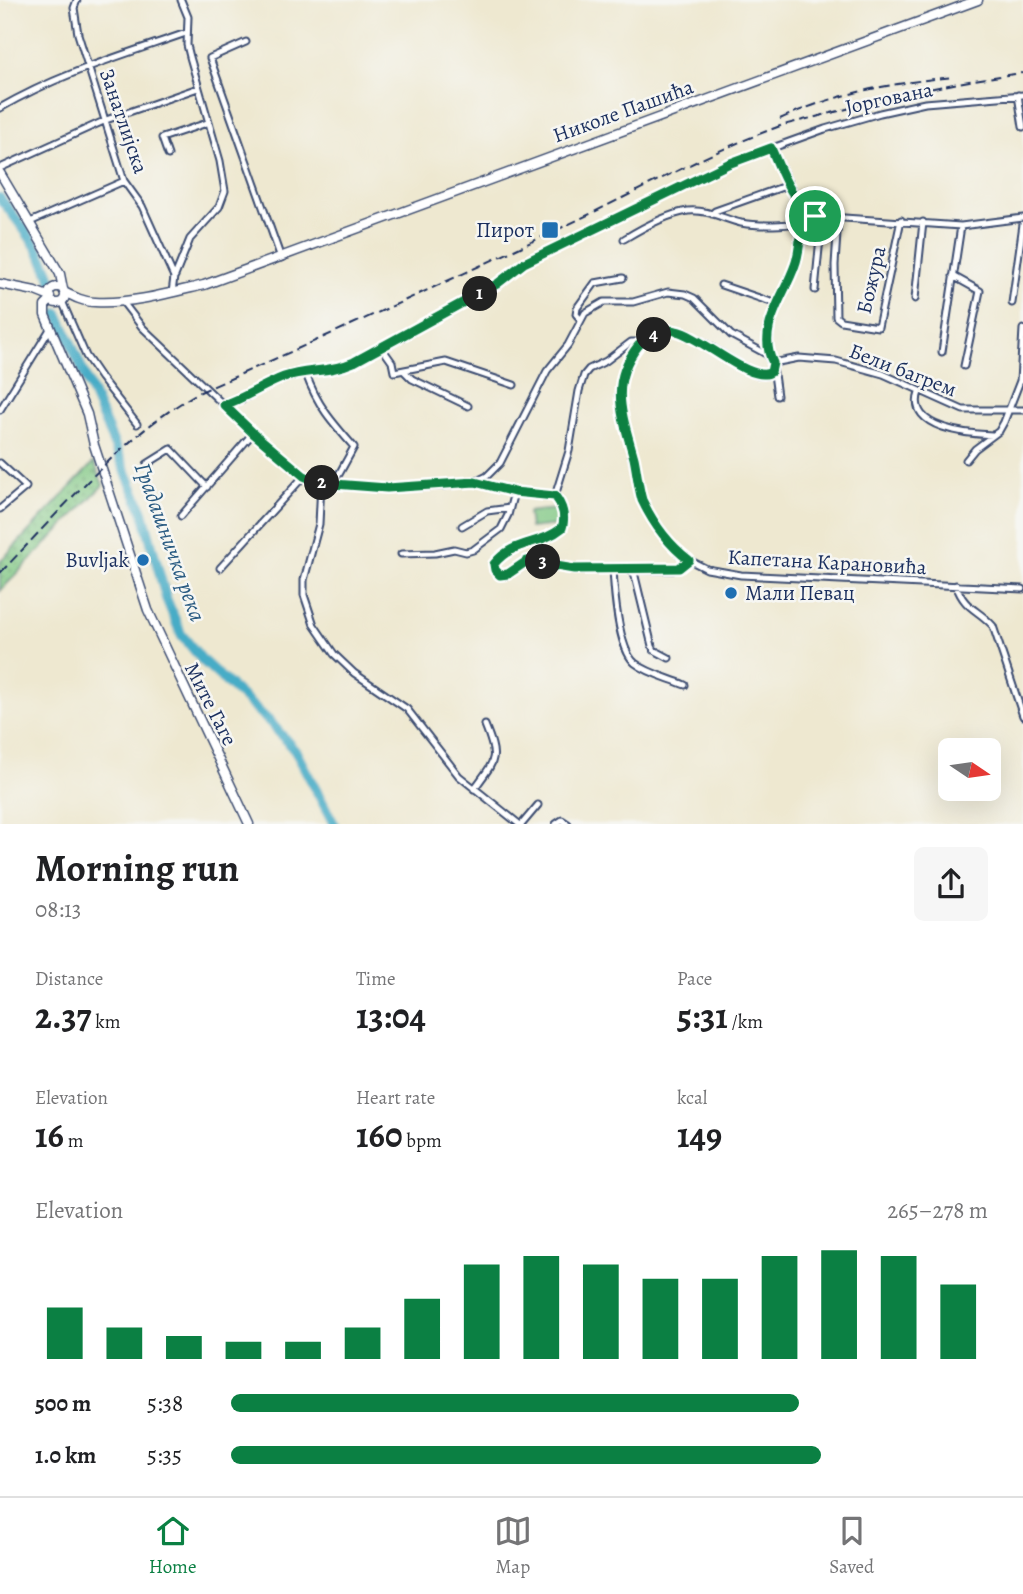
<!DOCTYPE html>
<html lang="en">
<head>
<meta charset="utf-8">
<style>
	body { margin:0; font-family:Alegreya,serif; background:#f6f6f6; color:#202124; height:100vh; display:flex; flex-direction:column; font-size:26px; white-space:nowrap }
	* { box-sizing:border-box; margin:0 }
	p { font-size:23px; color:#757577 }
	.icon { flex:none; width:38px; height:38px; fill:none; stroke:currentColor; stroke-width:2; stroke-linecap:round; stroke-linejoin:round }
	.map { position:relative; height:824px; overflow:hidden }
	.panel { display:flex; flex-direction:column; background:#fff; flex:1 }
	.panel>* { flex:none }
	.needle { width:46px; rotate:103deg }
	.controls { position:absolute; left:938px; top:738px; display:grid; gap:14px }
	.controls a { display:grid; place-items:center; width:63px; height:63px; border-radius:10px; background:#fff; box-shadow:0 7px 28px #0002; font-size:35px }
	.pin { position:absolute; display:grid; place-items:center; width:60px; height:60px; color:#fff; margin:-30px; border:4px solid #fff; border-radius:50%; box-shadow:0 2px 7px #0007 }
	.km { position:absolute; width:35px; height:35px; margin:-18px; border-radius:50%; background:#222; color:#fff; font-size:19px; line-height:35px; text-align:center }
	.round { display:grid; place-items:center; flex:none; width:74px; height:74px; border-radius:10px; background:#f6f6f6 }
	.summary { display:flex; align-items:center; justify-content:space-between; height:119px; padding:0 35px }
	h1 { font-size:38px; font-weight:700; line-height:52px }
	.metrics { display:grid; grid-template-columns:repeat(3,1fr); gap:10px; height:119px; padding:7px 35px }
	.metrics div { display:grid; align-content:center }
	.metrics b { font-size:35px; font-weight:700 }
	.metrics small { font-size:19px; font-weight:400 }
	.metrics p { font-size:19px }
	.chart { height:196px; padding:14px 35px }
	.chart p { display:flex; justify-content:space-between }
	.chart svg { width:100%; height:126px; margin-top:7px; stroke:#0b8043; stroke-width:6 }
	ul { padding:0 35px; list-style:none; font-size:23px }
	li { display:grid; grid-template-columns:112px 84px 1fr; align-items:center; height:52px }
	li i { height:18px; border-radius:9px; background:#0b8043 }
	.dock { display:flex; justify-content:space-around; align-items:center; height:98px; border-top:2px solid #e0e0e0; background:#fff; font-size:19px; color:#757577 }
	.dock a { display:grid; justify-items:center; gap:4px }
	.dock .on { color:#0b8043 }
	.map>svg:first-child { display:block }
	.grass { fill:url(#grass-dots); stroke:#4e7c71; stroke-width:2 }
	.garden { fill:#81c884; stroke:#4e7c71; stroke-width:2 }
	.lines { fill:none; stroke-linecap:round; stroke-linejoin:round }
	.river { stroke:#47acc6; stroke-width:10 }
	.street-casing { stroke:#3b4b6f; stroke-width:9 }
	.secondary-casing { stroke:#3b4b6f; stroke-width:11 }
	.street { stroke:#fff; stroke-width:5 }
	.secondary { stroke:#fff; stroke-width:8 }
	.rail { stroke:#1b2f5e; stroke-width:2; stroke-dasharray:10 5; stroke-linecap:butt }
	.route-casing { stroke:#fff; stroke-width:14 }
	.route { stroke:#0b8043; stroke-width:9 }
	.poi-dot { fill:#1f6fb2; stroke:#f6f6f2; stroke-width:2.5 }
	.labels { text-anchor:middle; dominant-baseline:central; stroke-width:5; stroke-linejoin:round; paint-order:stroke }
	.street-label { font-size:21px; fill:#1b2f5e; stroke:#f6f6f2 }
	.poi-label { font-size:21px; fill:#1b2f5e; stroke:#f6f6f2; text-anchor:end }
	.water-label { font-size:23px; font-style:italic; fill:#2a5b82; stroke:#f6f6f2 }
</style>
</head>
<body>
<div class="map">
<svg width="1023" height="824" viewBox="0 0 1023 824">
	<defs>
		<pattern id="grass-dots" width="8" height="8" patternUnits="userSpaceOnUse" patternTransform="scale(1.75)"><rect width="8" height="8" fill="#81c884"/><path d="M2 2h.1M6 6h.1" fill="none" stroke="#69a36f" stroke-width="1.8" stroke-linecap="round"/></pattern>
	</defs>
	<rect width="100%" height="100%" fill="#f6f6f2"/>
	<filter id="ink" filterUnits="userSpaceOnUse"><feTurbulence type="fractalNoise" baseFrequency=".0143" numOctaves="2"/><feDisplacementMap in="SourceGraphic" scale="14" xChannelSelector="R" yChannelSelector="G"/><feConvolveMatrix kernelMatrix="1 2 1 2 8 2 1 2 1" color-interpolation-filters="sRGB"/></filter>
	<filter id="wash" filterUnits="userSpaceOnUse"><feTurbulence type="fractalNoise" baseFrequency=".00686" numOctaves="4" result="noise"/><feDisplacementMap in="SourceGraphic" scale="28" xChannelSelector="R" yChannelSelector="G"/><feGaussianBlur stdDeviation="1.57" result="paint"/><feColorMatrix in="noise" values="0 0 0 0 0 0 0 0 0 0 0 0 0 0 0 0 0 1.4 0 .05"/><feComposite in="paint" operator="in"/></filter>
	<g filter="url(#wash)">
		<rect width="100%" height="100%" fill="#eee8d0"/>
		<path class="grass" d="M94,462L103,485L0,591V562Z"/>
		<path class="garden" d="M556,509L557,525L530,528L528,512Z"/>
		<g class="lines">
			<path class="river" d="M0,198C20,224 43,250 52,282
				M58,313L143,512L166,598L181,634L203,661L271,723L296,752L334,824"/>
		</g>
	</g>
	<g filter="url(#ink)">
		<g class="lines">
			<defs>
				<path id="street" d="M77,0L74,8L78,34L124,181L142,206L174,277L172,293
					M246,42L210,58L281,258
					M1018,95L1023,127
					M0,108C58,74 123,55 186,33
					M771,148L797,200L815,216L961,226L1023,218
					M168,155L162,138L207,123
					M0,168L106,120L198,88
					M712,214L715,211L788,185
					M838,218L835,265L836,317L841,321L878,327L901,220
					M30,222L124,181
					M624,239C642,228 667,214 688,211C707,209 724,219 741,223C758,226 802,227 815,216
					M175,276L190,239L219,207L225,191L220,161L190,57L187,45L188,17L181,0
					M953,276L980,291L964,366
					M721,285L777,304
					M815,290L822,217
					M915,299L923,222
					M62,301L86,356L101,378L137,424
					M122,301L142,327L253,433L304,476L333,485L387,488L442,486L475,482L487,476L500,463L547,371L568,345L585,313L604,302H633L668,292L685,294L694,298L731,335L768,355L773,367L767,375H758C724,361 671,304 638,346C626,362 621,377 619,396L642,500L655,522L679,554L689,560L707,569L741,575L1023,589
					M1012,303L1023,224
					M581,320L576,314L577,308L595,283L623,278
					M382,348L392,362L394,372L446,362L514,385
					M942,352L961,226
					M768,355L770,322L796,263L802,222
					M773,363L799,358L836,361L883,374L963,410H1023
					M773,367L777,396
					M404,371L412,379L468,406
					M306,374C317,405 332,422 354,447L333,485
					M919,392C906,429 970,434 992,435
					M224,405L242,399L283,377L340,368L382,348L497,284L524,263L728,164L825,129L880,113L925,103L1023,95
					M0,410L50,329
					M966,460L975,449L999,431L1004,422L1020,381L1023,329
					M0,463L26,487L0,509
					M147,464L171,449L207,487
					M475,482L514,492L555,496L569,451L579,391L584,375L589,369L606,361L631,342H642
					M321,483L319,524L304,580V595L314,625L334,654L354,673L407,709L459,776L519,824
					M555,496C562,505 566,517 562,528C540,546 513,539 494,564C493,571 498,576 506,575L527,561L574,569L673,570L679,568L689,560
					M181,516L253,433
					M462,526L487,511L510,508
					M401,554L435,553L454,549L466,552L473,550L501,529L508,515L514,492
					M220,568L304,476
					M613,568C614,589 618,649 635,663C649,674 669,678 685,685
					M633,568L652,646L654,650L669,658
					M956,585C965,610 977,608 993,626L1023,716
					M474,789C496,759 499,760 485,725
					M522,824L538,805
					M556,824L562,820L568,824"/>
				<path id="secondary" d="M0,173L60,274L63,289
					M0,284L35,291L50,297
					M49 295a8 8 0 1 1 16 0a8 8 0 1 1-16 0Z
					M64,292C74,297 84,302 95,302C131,304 170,293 204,285L978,0
					M51,300L45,306V315L87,414L94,445L148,610L249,824"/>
			</defs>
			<use href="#street" class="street-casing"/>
			<use href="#secondary" class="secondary-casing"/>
			<use href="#street" class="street"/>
			<use href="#secondary" class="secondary"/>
			<path class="rail" d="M780,119C836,93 892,83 953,77
				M0,573C61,511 120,438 196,394C320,339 443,284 565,226C637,192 708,152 783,125C862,106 942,82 1023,73"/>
		</g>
	</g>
	<g class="lines" filter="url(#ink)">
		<defs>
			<path id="route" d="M771,148C782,173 791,201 815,216L802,222C800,236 800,252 795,265C784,297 756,329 773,363L771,372C752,385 700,335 676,331C663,328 647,336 638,346C608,384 623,417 634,458C637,472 638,486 642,500C653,523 669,545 689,560L679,568L574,569L527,561L508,574L500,575L495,570L494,564C514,539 540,546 562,528C566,517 562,505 555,496L514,492L475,482L387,488L321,483L304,476L253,433L224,405C245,398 263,385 284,377C307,369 329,373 354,362L497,284L524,263L728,164Z"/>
		</defs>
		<use href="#route" class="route-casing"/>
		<use href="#route" class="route"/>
	</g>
	<g class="poi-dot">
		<rect x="541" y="221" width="18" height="18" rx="3.5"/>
		<circle cx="143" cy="560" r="7"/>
		<circle cx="731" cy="593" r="7"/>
	</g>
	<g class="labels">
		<g class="street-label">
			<text transform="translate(889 98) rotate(-12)">Јоргована</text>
			<text transform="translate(623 111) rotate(-20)">Николе Пашића</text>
			<text transform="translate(124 121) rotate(71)">Занатлијска</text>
			<text transform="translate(871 280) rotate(-77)">Божура</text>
			<text transform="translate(903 370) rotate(21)">Бели багрем</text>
			<text transform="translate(827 562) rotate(3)">Капетана Карановића</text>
			<text transform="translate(211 704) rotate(63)">Мите Гаге</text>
		</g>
		<g class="poi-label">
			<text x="534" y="230">Пирот</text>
			<text x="129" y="560">Buvljak</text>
			<text x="745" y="593" text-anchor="start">Мали Певац</text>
		</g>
		<g class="water-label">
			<text transform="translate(170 542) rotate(70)">Градашничка река</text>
		</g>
	</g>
</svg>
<div class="controls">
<a><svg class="needle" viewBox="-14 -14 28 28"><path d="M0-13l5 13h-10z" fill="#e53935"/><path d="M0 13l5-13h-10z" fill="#757577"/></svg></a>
</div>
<div class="pin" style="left:815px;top:216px;background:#1e9e55"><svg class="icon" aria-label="arrive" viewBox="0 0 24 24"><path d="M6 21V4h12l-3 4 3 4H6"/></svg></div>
<b class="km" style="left:480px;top:294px">1</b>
<b class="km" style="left:322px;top:483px">2</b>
<b class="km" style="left:543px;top:562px">3</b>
<b class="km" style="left:654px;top:335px">4</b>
</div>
<section class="panel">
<div class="summary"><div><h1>Morning run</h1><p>08:13</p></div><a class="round"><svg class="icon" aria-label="share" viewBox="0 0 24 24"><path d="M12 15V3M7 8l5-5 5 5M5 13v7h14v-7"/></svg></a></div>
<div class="metrics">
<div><p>Distance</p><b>2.37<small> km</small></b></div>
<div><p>Time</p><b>13:04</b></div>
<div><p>Pace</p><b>5:31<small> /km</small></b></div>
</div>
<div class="metrics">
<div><p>Elevation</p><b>16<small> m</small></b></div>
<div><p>Heart rate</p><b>160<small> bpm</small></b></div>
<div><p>kcal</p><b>149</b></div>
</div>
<div class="chart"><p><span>Elevation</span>265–278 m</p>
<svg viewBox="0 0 160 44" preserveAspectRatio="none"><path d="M5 44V26M15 44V33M25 44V36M35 44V38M45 44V38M55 44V33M65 44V23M75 44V11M85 44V8M95 44V11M105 44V16M115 44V16M125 44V8M135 44V6M145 44V8M155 44V18"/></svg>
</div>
<ul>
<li><b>500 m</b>5:38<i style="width:75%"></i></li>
<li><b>1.0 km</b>5:35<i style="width:78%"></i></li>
</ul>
</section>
<nav class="dock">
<a class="on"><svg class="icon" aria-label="home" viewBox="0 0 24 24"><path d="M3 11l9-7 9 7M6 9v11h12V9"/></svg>Home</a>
<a><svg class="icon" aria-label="map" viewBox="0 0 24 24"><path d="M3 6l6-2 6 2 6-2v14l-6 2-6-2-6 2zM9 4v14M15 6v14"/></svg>Map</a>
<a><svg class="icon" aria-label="saved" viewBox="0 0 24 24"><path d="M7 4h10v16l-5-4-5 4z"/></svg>Saved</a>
</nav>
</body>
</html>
